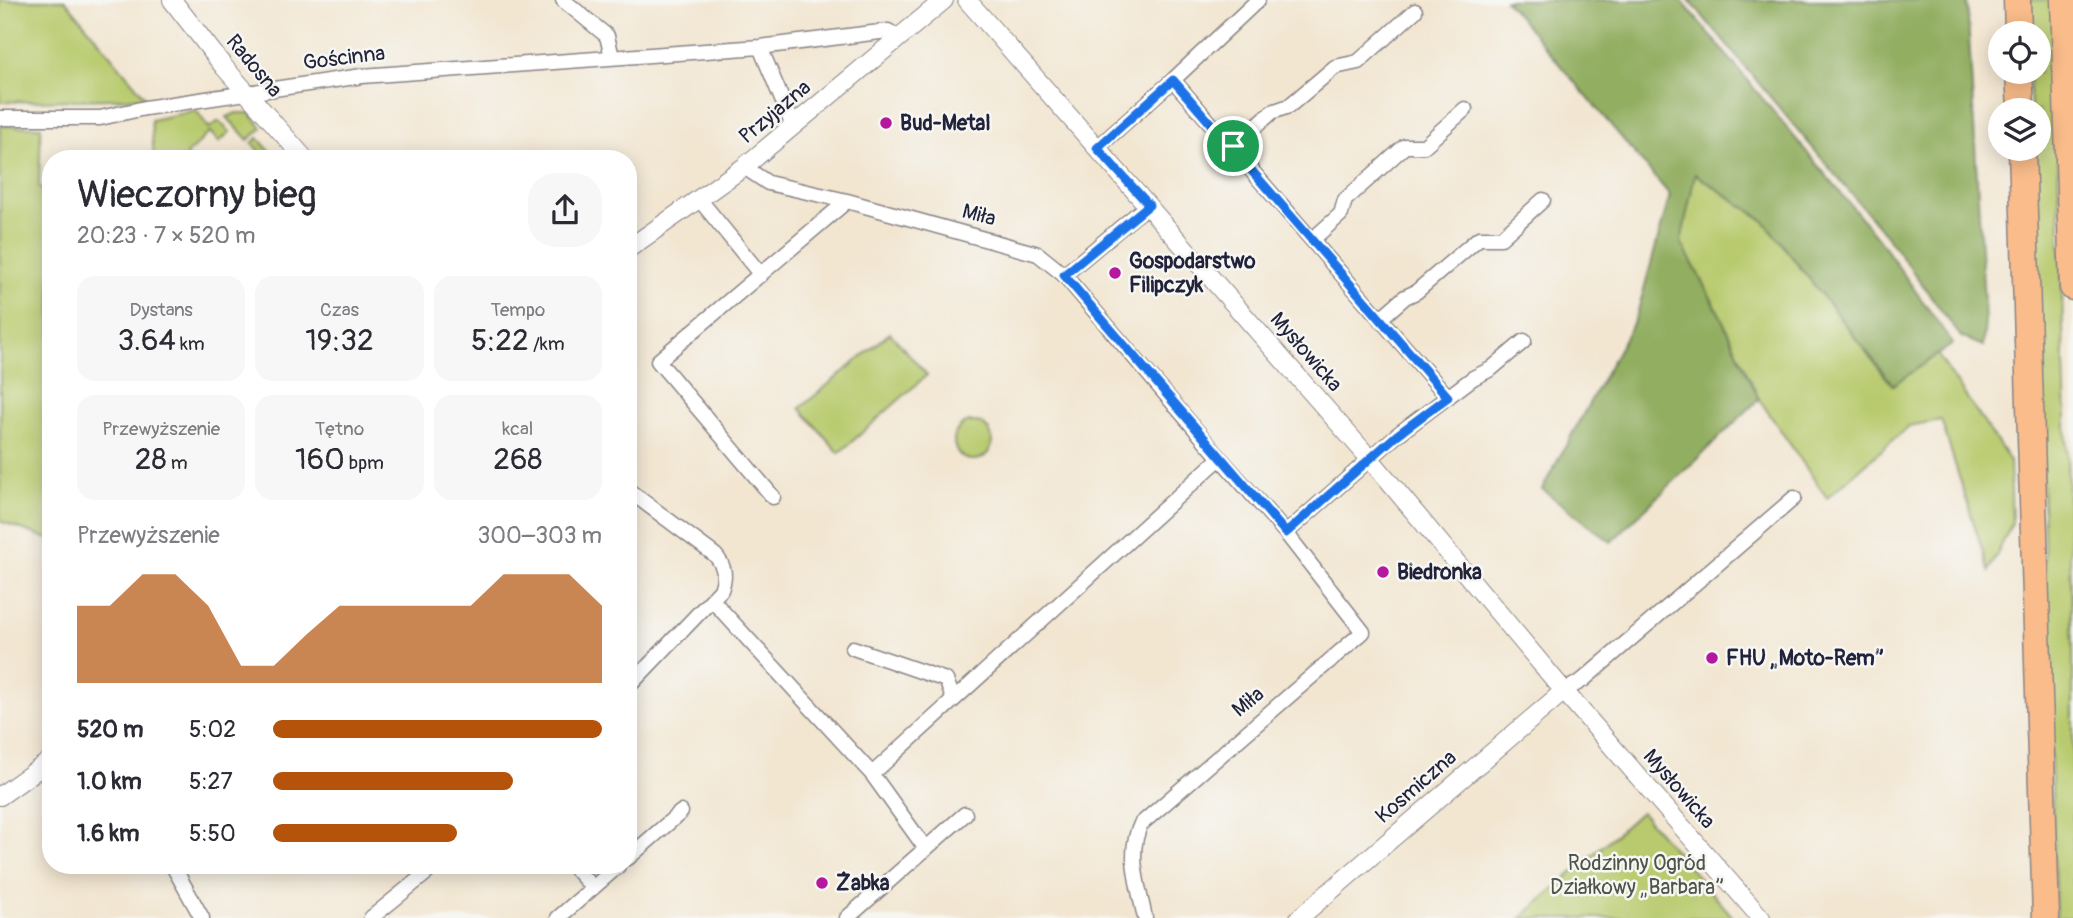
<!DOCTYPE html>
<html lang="pl">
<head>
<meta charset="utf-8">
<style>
	body { margin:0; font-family:Pangolin,sans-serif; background:#f7f7f7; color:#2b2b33; height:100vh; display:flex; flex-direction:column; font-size:26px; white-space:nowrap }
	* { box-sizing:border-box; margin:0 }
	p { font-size:23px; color:#7c7c81 }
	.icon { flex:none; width:38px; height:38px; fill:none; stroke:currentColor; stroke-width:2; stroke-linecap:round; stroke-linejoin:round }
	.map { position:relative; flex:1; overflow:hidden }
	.drawer { position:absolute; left:42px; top:150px; width:595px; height:724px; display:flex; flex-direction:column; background:#fff; border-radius:28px; box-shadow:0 4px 18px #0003 }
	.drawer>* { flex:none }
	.buttons { position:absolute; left:1988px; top:21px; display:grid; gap:14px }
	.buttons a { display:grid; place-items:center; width:63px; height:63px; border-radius:50%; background:#fff; box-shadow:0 4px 18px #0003; font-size:35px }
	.pin { position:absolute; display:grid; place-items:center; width:60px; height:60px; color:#fff; margin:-30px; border:4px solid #fff; border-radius:50%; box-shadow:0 2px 7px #0007 }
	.round { display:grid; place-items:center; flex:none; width:74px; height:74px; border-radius:28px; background:#f7f7f7 }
	.head { display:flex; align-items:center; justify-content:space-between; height:119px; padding:0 35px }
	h1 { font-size:38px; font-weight:600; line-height:52px }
	.figures { display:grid; grid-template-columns:repeat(3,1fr); gap:10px; height:119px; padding:7px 35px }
	.figures div { display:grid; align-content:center; border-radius:18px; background:#f7f7f7; text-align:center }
	.figures b { font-size:30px; font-weight:600 }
	.figures small { font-size:19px; font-weight:400 }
	.figures p { font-size:19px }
	.chart { height:196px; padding:14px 35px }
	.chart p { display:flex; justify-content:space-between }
	.chart svg { width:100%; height:126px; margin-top:7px; fill:#b45309; opacity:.7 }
	ul { padding:0 35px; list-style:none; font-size:23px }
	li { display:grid; grid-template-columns:112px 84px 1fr; align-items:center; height:52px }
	li i { height:18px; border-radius:9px; background:#b45309 }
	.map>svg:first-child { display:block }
	.green { fill:#b8ca6d; stroke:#6d7654; stroke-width:2 }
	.forest { fill:#92ae60; stroke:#5a684e; stroke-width:2 }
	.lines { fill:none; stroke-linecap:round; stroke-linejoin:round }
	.minor-casing { stroke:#8a8486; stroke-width:17 }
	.tertiary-casing { stroke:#8a8486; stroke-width:20 }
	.motorway-casing { stroke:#8a8486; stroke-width:29 }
	.minor { stroke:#fff; stroke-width:14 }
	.tertiary { stroke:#fff; stroke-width:18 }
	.motorway { stroke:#f9bc8a; stroke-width:26 }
	.route-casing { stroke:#fff; stroke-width:14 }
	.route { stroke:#1a73e8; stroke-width:9 }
	.poi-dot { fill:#b5179e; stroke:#f6f6f2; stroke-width:2.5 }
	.labels { text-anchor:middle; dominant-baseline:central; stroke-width:5; stroke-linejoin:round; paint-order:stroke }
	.street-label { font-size:21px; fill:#22223b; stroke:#f6f6f2 }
	.poi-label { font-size:21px; font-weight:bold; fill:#22223b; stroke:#f6f6f2; text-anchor:start }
	.park-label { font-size:21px; fill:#4f544a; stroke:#f6f6f2 }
</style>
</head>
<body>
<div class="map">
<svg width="2073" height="918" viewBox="0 0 2073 918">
	<rect width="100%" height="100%" fill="#f6f6f2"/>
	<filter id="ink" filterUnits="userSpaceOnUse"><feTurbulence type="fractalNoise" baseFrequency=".0143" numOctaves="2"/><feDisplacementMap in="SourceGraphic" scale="14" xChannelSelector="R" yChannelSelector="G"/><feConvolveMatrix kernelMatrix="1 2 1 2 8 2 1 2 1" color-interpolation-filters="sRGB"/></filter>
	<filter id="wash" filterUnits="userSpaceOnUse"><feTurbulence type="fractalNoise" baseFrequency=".00686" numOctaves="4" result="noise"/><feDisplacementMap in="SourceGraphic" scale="28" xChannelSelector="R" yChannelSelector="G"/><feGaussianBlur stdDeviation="1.57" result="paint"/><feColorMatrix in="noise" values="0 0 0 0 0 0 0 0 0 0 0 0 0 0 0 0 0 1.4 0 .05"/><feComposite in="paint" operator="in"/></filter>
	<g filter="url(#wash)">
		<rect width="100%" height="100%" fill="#f2e6d1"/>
		<path class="green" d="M0,0H65L146,98L0,102Z
			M2027,0H2053L2073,650V918H2056L2032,149H2039V110H2031L2029,72H2039V33H2028Z
			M196,110L209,128L219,121L230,132L219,142L210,132L186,155L189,159H154L151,120Z
			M236,113H250L262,128L248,140L227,117Z
			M0,126L41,127L39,187L51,198V540L0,521Z
			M258,138L277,159H266L252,143Z
			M1695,174L1763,220L1892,385L1937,354L2010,461L2012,523L1989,571L1941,420L1909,426L1827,498L1759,399L1720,315L1680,242Z
			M890,333L927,375L839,453L800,408Z
			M954 441a19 19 0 1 1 38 0a19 19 0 1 1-38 0Z
			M1641,812L1734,918H1521Z"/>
		<path class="forest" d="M1505,0H1681L1878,238L1953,344L1893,385L1763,220L1695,174L1681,242L1720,315L1759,399L1611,542L1542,489L1636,318L1670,195Z
			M1689,0H1967L1985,321L1983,346L1961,337L1885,234Z"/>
	</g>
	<g filter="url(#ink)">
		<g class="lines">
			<defs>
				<path id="minor" d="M563,0L607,36L612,57
					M760,47L793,126
					M1173,80L1258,0
					M0,118H100L145,108L362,76L760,47L888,31L899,38
					M1233,146L1272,112L1289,106L1335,67L1358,62L1415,11
					M1097,148L1173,80L1448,397
					M744,167L768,183L847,201L1038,254L1064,275L1220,458
					M700,200L761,275
					M1313,239L1341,214L1345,200L1405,146H1424L1465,109
					M1064,275L1148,205
					M1381,318L1405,297L1416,292L1479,238H1501L1543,200
					M628,490L715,555C725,566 726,576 721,590L628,687
					M773,497L658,361L847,201
					M1286,533L1397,435L1473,378L1491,369L1524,341
					M712,600L872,774L926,849
					M853,648L946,680L953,698
					M1564,691L1583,680L1794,498
					M872,774L1220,458L1286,533L1363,632L1141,824C1126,853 1139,888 1145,918
					M628,858L681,812
					M173,866L202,918
					M573,866L593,888
					M371,918L435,866
					M558,918L618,866
					M847,918L965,814"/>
				<path id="tertiary" d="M172,0L224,67L305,159
					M967,0L1370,459L1564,691L1761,918
					M628,249L744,167L944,0
					M0,796L51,760
					M1299,918L1564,691"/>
				<path id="motorway" d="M2017,0L2018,33
					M2064,0L2073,287
					M2019,72L2021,110
					M2022,149L2046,918"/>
			</defs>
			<use href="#minor" class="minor-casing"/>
			<use href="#tertiary" class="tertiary-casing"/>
			<use href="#motorway" class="motorway-casing"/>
			<use href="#minor" class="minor"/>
			<use href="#tertiary" class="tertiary"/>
			<use href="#motorway" class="motorway"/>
		</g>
	</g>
	<g class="lines" filter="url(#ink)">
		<defs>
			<path id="route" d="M1173,80L1448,397L1397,435L1286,533L1064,275L1149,205L1097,148Z"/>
		</defs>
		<use href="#route" class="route-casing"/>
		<use href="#route" class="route"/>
	</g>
	<g class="poi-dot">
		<circle cx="886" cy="123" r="7"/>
		<circle cx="1115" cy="273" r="7"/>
		<circle cx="1383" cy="572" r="7"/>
		<circle cx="1712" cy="658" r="7"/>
		<circle cx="822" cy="883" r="7"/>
	</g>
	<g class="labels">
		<g class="street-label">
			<text transform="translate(344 58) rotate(-7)">Gościnna</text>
			<text transform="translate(254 66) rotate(50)">Radosna</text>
			<text transform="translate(775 112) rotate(-40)">Przyjazna</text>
			<text transform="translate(979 215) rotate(15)">Miła</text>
			<text transform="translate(1306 352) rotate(49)">Mysłowicka</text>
			<text transform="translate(1248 702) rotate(-40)">Miła</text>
			<text transform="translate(1416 787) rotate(-41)">Kosmiczna</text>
			<text transform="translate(1679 789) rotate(49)">Mysłowicka</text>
		</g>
		<g class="poi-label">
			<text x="900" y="123">Bud-Metal</text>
			<text x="1129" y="261">Gospodarstwo<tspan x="1129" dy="24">Filipczyk</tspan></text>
			<text x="1397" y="572">Biedronka</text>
			<text x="1726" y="658">FHU „Moto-Rem”</text>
			<text x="836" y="883">Żabka</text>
		</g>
		<g class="park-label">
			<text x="1637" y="863">Rodzinny Ogród<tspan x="1637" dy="24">Działkowy „Barbara”</tspan></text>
		</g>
	</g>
</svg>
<div class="buttons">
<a><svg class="icon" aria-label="locate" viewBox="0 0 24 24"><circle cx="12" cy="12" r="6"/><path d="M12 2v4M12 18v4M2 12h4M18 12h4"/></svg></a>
<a><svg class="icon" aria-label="layers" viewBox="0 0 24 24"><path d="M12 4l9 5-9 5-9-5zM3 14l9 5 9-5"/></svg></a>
</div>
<div class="pin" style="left:1233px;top:146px;background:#1e9e55"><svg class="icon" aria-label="arrive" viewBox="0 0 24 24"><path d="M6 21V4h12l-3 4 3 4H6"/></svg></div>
<section class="drawer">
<div class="head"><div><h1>Wieczorny bieg</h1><p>20:23 · 7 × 520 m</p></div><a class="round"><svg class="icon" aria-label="share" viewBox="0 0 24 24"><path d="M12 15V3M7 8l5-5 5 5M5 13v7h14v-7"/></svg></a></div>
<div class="figures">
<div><p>Dystans</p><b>3.64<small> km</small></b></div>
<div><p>Czas</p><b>19:32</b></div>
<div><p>Tempo</p><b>5:22<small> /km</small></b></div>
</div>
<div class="figures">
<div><p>Przewyższenie</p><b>28<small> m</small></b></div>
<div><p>Tętno</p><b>160<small> bpm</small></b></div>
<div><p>kcal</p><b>268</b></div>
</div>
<div class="chart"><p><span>Przewyższenie</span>300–303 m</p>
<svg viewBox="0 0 160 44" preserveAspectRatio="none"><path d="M0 44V17L10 17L20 6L30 6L40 17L50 38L60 38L70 27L80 17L90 17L100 17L110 17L120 17L130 6L140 6L150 6L160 17V44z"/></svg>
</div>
<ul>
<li><b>520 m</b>5:02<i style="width:100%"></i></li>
<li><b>1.0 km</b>5:27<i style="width:73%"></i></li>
<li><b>1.6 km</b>5:50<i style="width:56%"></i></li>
</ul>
</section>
</div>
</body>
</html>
